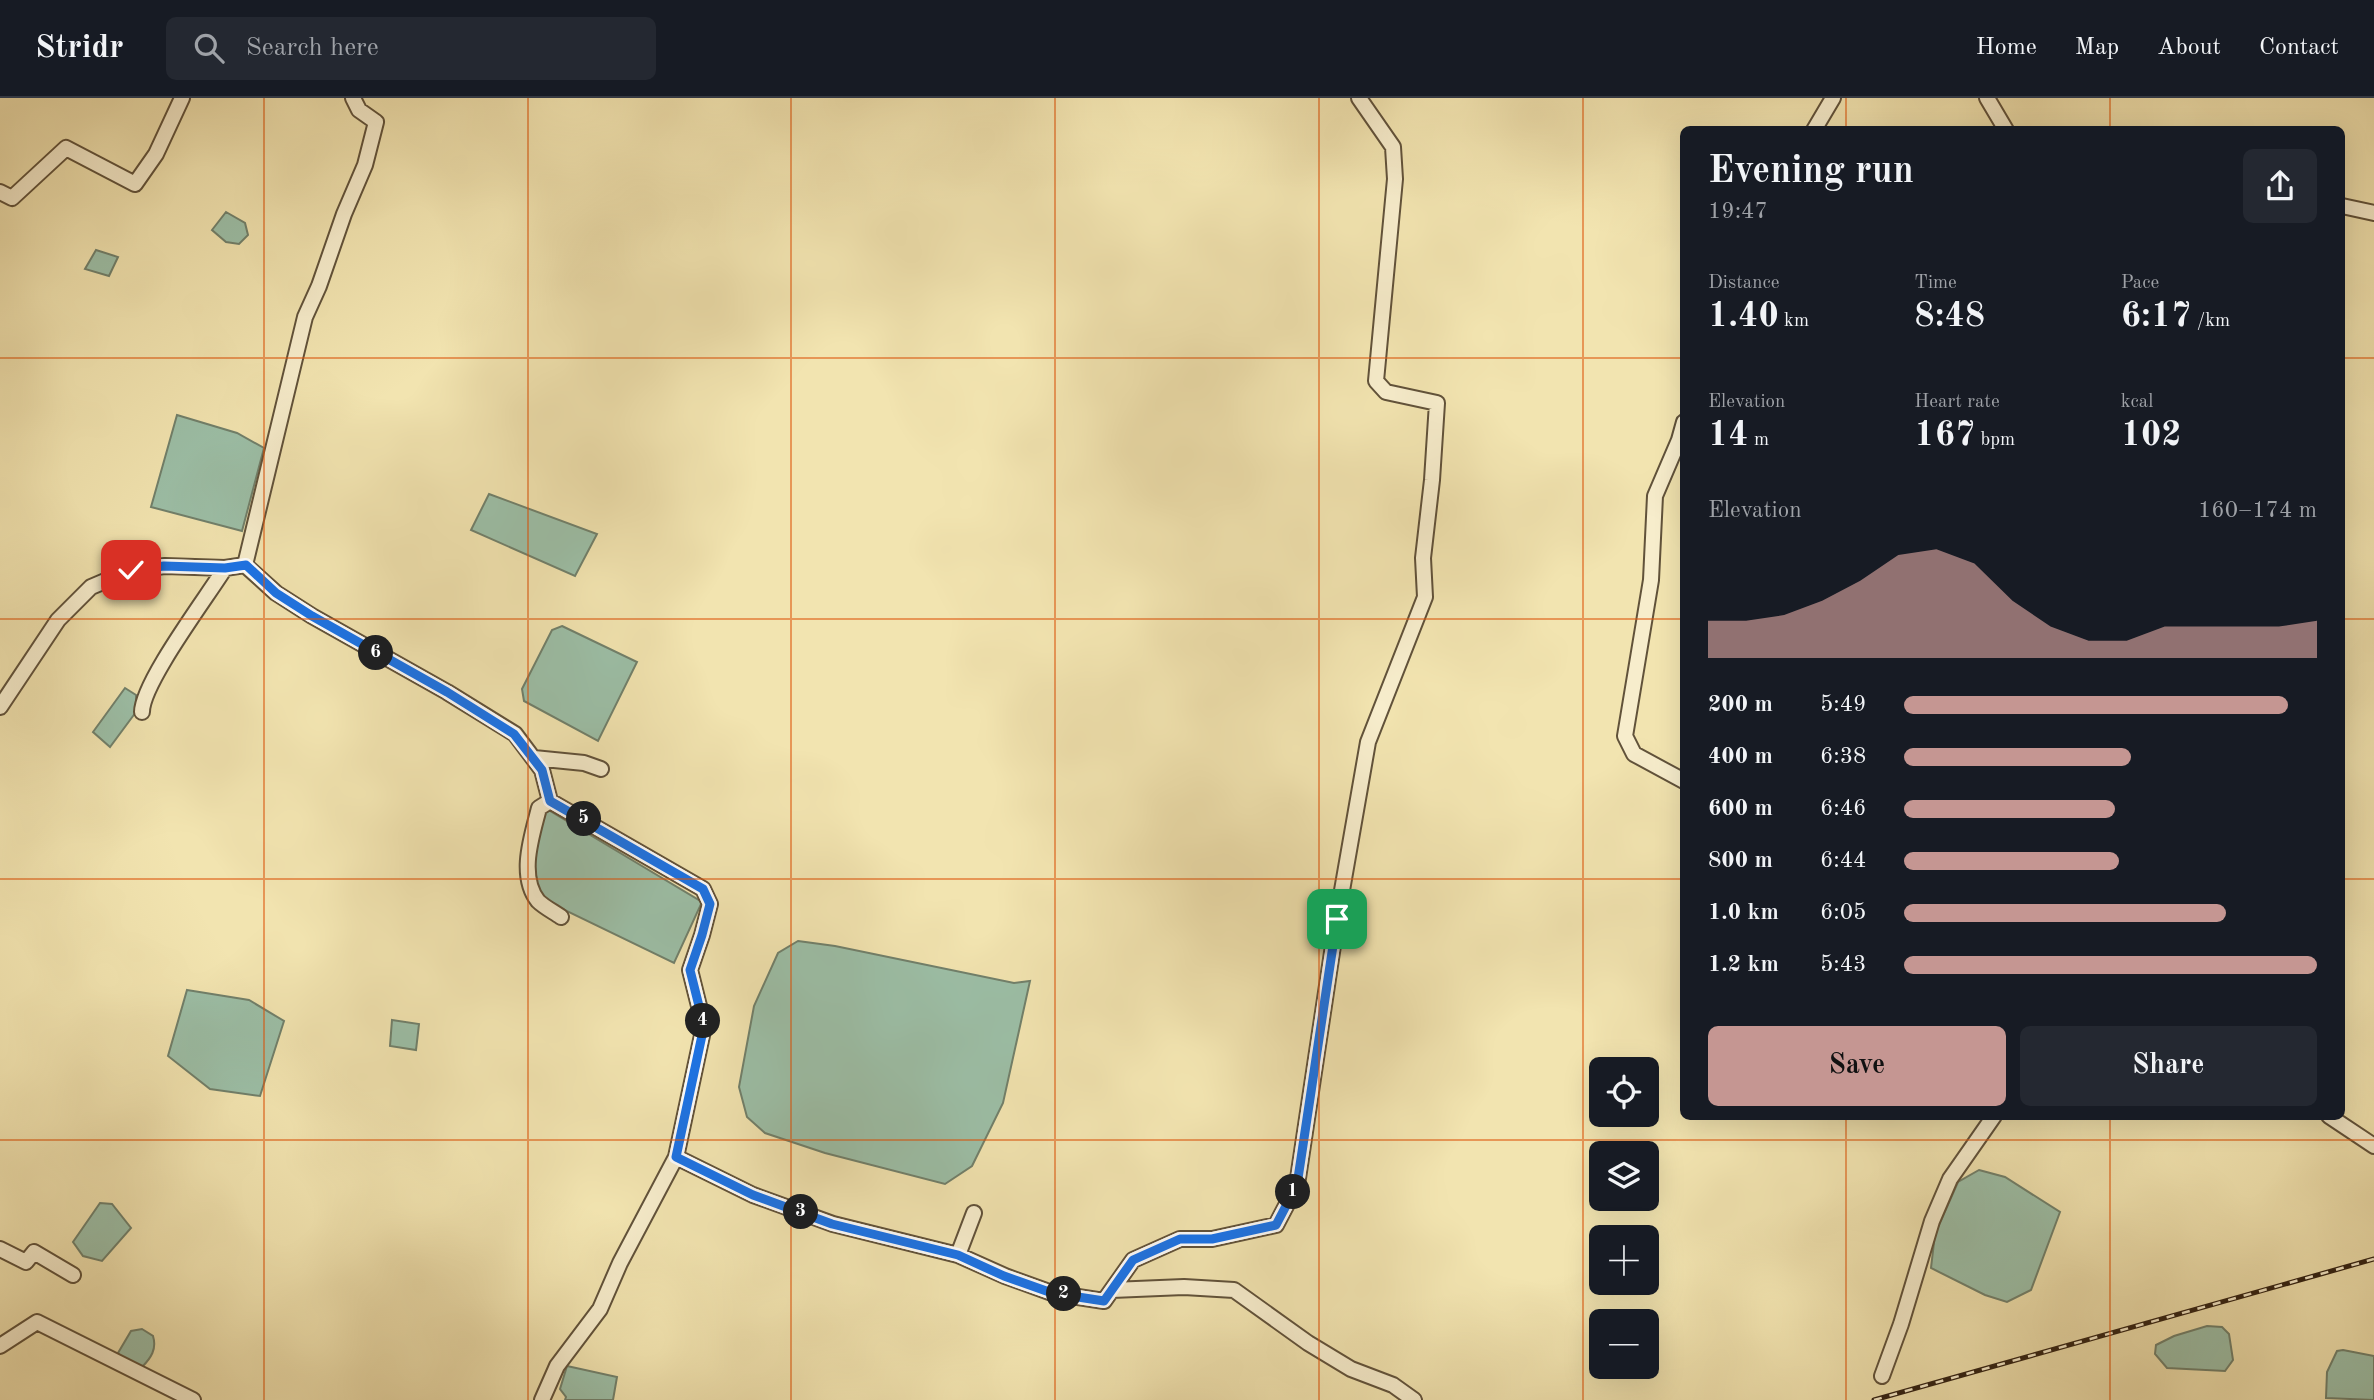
<!DOCTYPE html>
<html lang="en">
<head>
<meta charset="utf-8">
<style>
	body { margin:0; font-family:"Old Standard TT",serif; background:#242831; color:#f1f3f6; height:100vh; display:flex; flex-direction:column; font-size:26px; white-space:nowrap }
	* { box-sizing:border-box; margin:0 }
	p { font-size:23px; color:#9ea1a6 }
	.icon { flex:none; width:38px; height:38px; fill:none; stroke:currentColor; stroke-width:2; stroke-linecap:round; stroke-linejoin:round }
	.map { position:relative; flex:1; overflow:hidden }
	.panel { position:absolute; left:1680px; top:28px; width:665px; height:994px; display:flex; flex-direction:column; background:#171b24; border-radius:10px; box-shadow:0 7px 28px #0002 }
	.panel>* { flex:none }
	.controls { position:absolute; left:1589px; top:959px; display:grid; gap:14px }
	.controls a { display:grid; place-items:center; width:70px; height:70px; border-radius:10px; background:#171b24; box-shadow:0 7px 28px #0002; font-size:35px }
	.pin { position:absolute; display:grid; place-items:center; width:60px; height:60px; color:#fff; margin:-30px; border-radius:14px; box-shadow:0 4px 10px #0006 }
	.km { position:absolute; width:35px; height:35px; margin:-18px; border-radius:50%; background:#222; color:#fff; font-size:19px; line-height:35px; text-align:center }
	.round { display:grid; place-items:center; flex:none; width:74px; height:74px; border-radius:10px; background:#242831 }
	.head { display:flex; align-items:center; justify-content:space-between; height:119px; padding:0 28px }
	h1 { font-size:38px; font-weight:700; line-height:52px }
	.stats { display:grid; grid-template-columns:repeat(3,1fr); gap:10px; height:119px; padding:7px 28px }
	.stats div { display:grid; align-content:center }
	.stats b { font-size:35px; font-weight:700 }
	.stats small { font-size:19px; font-weight:400 }
	.stats p { font-size:19px }
	.chart { height:196px; padding:14px 28px }
	.chart p { display:flex; justify-content:space-between }
	.chart svg { width:100%; height:126px; margin-top:7px; fill:#c59692; opacity:.7 }
	.action { display:flex; gap:14px; margin-top:auto; padding:14px 28px }
	.action a { flex:1; height:80px; border-radius:10px; background:#c59692; color:#111; font-size:28px; font-weight:700; line-height:80px; text-align:center }
	.action a+a { background:#242831; color:#f1f3f6 }
	ul { padding:0 28px; list-style:none; font-size:23px }
	li { display:grid; grid-template-columns:112px 84px 1fr; align-items:center; height:52px }
	li i { height:18px; border-radius:9px; background:#c59692 }
	header { display:flex; align-items:center; gap:42px; box-sizing:border-box; height:98px; padding:0 35px; background:#171b24; border-bottom:2px solid #363941 }
	header strong { font-size:33px }
	nav { display:flex; gap:38px; margin-inline-start:auto; font-size:24px }
	.search { width:490px; height:63px; background:#242831; display:flex; align-items:center; gap:18px; box-sizing:border-box; padding:0 24px; border-radius:10px; color:#9ea1a6; font-size:26px }
	.map>svg:first-child { display:block }
	.water { fill:#9cbfa7; stroke:#71806b; stroke-width:2 }
	.lines { fill:none; stroke-linecap:round; stroke-linejoin:round }
	.minor-casing { stroke:#61523a; stroke-width:18 }
	.minor { stroke:#f7edcc; stroke-width:14 }
	.rail-casing { stroke:#312112; stroke-width:5 }
	.rail { stroke:#f7edcc; stroke-width:2.5; stroke-dasharray:8; stroke-linecap:butt }
	.route-casing { stroke:#fff; stroke-width:14 }
	.route { stroke:#1a73e8; stroke-width:9 }
	.grid { fill:none; stroke:#df560c; stroke-width:2; stroke-opacity:0.55 }
</style>
</head>
<body>
<header>
<strong>Stridr</strong>
<div class="search"><svg class="icon" aria-label="search" viewBox="0 0 24 24"><circle cx="10" cy="10" r="6"/><path d="M15 15l6 6"/></svg>Search here</div>
<nav><a>Home</a><a>Map</a><a>About</a><a>Contact</a></nav>
</header>
<div class="map">
<svg width="2374" height="1302" viewBox="0 0 2374 1302">
	<rect width="100%" height="100%" fill="#f2e4b0"/>
	<filter id="stains"><feTurbulence type="fractalNoise" baseFrequency=".00286" numOctaves="4"/><feColorMatrix values="0 0 0 0 .2 0 0 0 0 .09 0 0 0 0 .02 0 0 0 .5 -.17"/></filter>
	<radialGradient id="worn" r=".72"><stop offset=".6" stop-color="#630" stop-opacity="0"/><stop offset="1" stop-color="#630" stop-opacity=".3"/></radialGradient>
	<path class="water" d="M226,114L245,125L248,137L239,146L226,144L212,132Z
		M96,152L118,159L109,178L85,171Z
		M177,317L237,335L264,350L242,433L151,409Z
		M489,396L597,436L575,478L471,432Z
		M562,528L637,564L598,643L524,603L522,591L552,532Z
		M125,590L136,597V614L110,649L93,634Z
		M545,710L702,804L674,865L548,804L535,792V746Z
		M798,843L835,848L1014,885L1030,883L1003,1005L972,1068L945,1086L825,1055L765,1035L747,1019L739,989L754,908L778,855Z
		M187,892L249,902L284,923L260,998L210,991L168,958Z
		M392,922L419,926L416,952L390,948Z
		M1979,1072L2005,1079L2060,1114L2031,1192L2007,1204L1985,1197L1931,1170L1935,1136L1958,1084Z
		M100,1105L112,1106L131,1130L102,1163L83,1158L73,1144Z
		M2207,1228L2222,1229L2229,1236L2233,1262L2225,1273L2167,1270L2155,1256L2156,1247L2174,1238Z
		M142,1231L153,1238C157,1251 151,1260 142,1269L127,1267L118,1255L131,1233Z
		M2343,1252L2374,1258V1302L2326,1300L2327,1274L2337,1253Z
		M567,1268L617,1279L613,1302H565L566,1299L560,1291Z"/>
	<g class="lines">
		<defs>
			<path id="minor" d="M1987,0L2006,32
				M1814,32L1833,0
				M0,94L12,100L66,50L135,86L156,56L182,0
				M2342,108L2374,115
				M1684,324L1679,342L1655,398L1651,482L1625,638L1634,656L1684,683
				M245,467L276,495L312,518L447,594L515,636L542,672L550,703L703,791L710,806L702,837L690,872L704,928L676,1059L753,1097L833,1126L958,1157L1005,1178L1052,1195L1104,1203L1133,1162L1180,1141H1212L1276,1127L1297,1087L1337,821L1368,644L1425,499L1423,460L1432,382L1437,305L1386,294L1376,283L1395,81L1393,49L1359,0
				M0,609L58,522L91,489L131,472L165,468L225,470L245,467L305,219L319,188L344,116L365,67L376,24L359,12L353,0
				M142,614C142,585 207,499 225,470
				M534,660L584,665L601,671
				M550,703L539,710C532,738 518,777 538,803C544,809 554,814 561,819
				M2329,1018L2374,1048
				M0,1151L26,1164L34,1154L73,1177
				M958,1157L974,1115
				M1112,1192L1184,1189L1234,1192L1308,1245L1351,1271L1393,1287L1414,1302
				M0,1248L37,1224L193,1302
				M1882,1278L1901,1226L1932,1123L1950,1081L1994,1018
				M542,1302L557,1268L600,1211L620,1165L676,1059"/>
		</defs>
		<use href="#minor" class="minor-casing"/>
		<use href="#minor" class="minor"/>
		<defs>
			<path id="rail" d="M1874,1302L2374,1161"/>
		</defs>
		<use href="#rail" class="rail-casing"/>
		<use href="#rail" class="rail"/>
	</g>
	<g class="lines">
		<defs>
			<path id="route" d="M131,472L164,468L225,470L246,467L276,495L312,518L447,594L514,636L542,672L550,703L703,791L710,806L702,837L690,872L704,928L676,1059L753,1097L832,1126L958,1157L1004,1178L1052,1195L1104,1203L1133,1162L1180,1141H1212L1276,1127L1297,1087L1337,821"/>
		</defs>
		<use href="#route" class="route-casing"/>
		<use href="#route" class="route"/>
	</g>
	<path class="grid" d="M264,0V1302M528,0V1302M791,0V1302M1055,0V1302M1319,0V1302M1583,0V1302M1846,0V32M2110,0V32M0,260H1684M2342,260H2374M0,521H1684M2342,521H2374M0,781H1684M2342,781H2374M1846,1018V1302M2110,1018V1302M0,1042H2374"/>
	<rect width="100%" height="100%" filter="url(#stains)"/>
	<rect width="100%" height="100%" fill="url(#worn)"/>
</svg>
<div class="controls">
<a><svg class="icon" aria-label="locate" viewBox="0 0 24 24"><circle cx="12" cy="12" r="6"/><path d="M12 2v4M12 18v4M2 12h4M18 12h4"/></svg></a>
<a><svg class="icon" aria-label="layers" viewBox="0 0 24 24"><path d="M12 4l9 5-9 5-9-5zM3 14l9 5 9-5"/></svg></a>
<a>+</a>
<a>−</a>
</div>
<div class="pin" style="left:1337px;top:821px;background:#1e9e55"><svg class="icon" aria-label="arrive" viewBox="0 0 24 24"><path d="M6 21V4h12l-3 4 3 4H6"/></svg></div>
<div class="pin" style="left:131px;top:472px;background:#d93025"><svg class="icon" aria-label="check" viewBox="0 0 24 24"><path d="M5 12l5 5 9-10"/></svg></div>
<b class="km" style="left:1293px;top:1094px">1</b>
<b class="km" style="left:1064px;top:1196px">2</b>
<b class="km" style="left:801px;top:1114px">3</b>
<b class="km" style="left:703px;top:923px">4</b>
<b class="km" style="left:584px;top:721px">5</b>
<b class="km" style="left:376px;top:555px">6</b>
<section class="panel">
<div class="head"><div><h1>Evening run</h1><p>19:47</p></div><a class="round"><svg class="icon" aria-label="share" viewBox="0 0 24 24"><path d="M12 15V3M7 8l5-5 5 5M5 13v7h14v-7"/></svg></a></div>
<div class="stats">
<div><p>Distance</p><b>1.40<small> km</small></b></div>
<div><p>Time</p><b>8:48</b></div>
<div><p>Pace</p><b>6:17<small> /km</small></b></div>
</div>
<div class="stats">
<div><p>Elevation</p><b>14<small> m</small></b></div>
<div><p>Heart rate</p><b>167<small> bpm</small></b></div>
<div><p>kcal</p><b>102</b></div>
</div>
<div class="chart"><p><span>Elevation</span>160–174 m</p>
<svg viewBox="0 0 160 44" preserveAspectRatio="none"><path d="M0 44V31L10 31L20 29L30 24L40 17L50 8L60 6L70 11L80 24L90 33L100 38L110 38L120 33L130 33L140 33L150 33L160 31V44z"/></svg>
</div>
<ul>
<li><b>200 m</b>5:49<i style="width:93%"></i></li>
<li><b>400 m</b>6:38<i style="width:55%"></i></li>
<li><b>600 m</b>6:46<i style="width:51%"></i></li>
<li><b>800 m</b>6:44<i style="width:52%"></i></li>
<li><b>1.0 km</b>6:05<i style="width:78%"></i></li>
<li><b>1.2 km</b>5:43<i style="width:100%"></i></li>
</ul>
<div class="action"><a>Save</a><a>Share</a></div>
</section>
</div>
</body>
</html>
